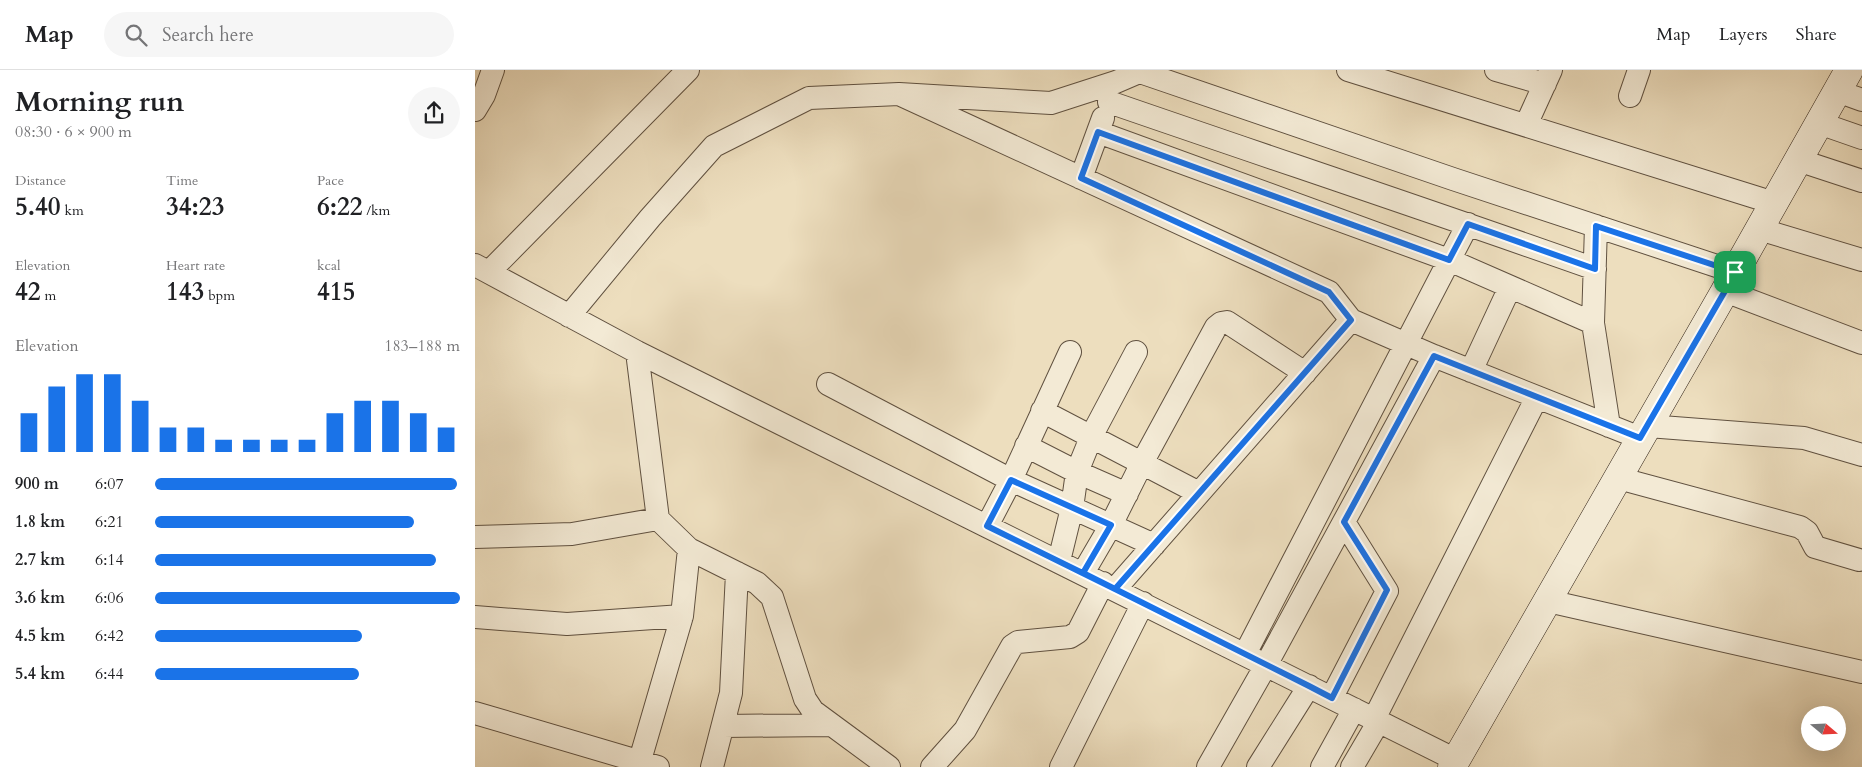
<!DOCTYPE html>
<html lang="en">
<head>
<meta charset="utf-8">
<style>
	body { margin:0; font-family:Cardo,serif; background:#f6f6f6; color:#202124; height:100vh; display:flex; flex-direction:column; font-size:19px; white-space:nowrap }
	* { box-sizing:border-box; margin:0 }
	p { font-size:16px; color:#757577 }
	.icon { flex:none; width:28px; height:28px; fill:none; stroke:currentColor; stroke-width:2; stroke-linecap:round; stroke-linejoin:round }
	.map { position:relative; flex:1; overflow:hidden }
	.panel { display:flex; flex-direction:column; background:#fff; width:475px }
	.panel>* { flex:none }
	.needle { width:32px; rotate:109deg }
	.tools { position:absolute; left:1326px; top:636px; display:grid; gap:10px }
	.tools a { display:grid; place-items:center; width:45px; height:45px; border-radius:50%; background:#fff; box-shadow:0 5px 20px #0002; font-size:25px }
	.pin { position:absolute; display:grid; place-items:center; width:42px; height:42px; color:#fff; margin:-21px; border-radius:10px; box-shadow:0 2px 8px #0006 }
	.round { display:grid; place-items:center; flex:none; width:52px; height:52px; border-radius:26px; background:#f6f6f6 }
	.overview { display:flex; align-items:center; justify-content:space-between; height:85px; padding:0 15px }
	h1 { font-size:28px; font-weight:700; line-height:38px }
	.metrics { display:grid; grid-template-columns:repeat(3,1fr); gap:8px; height:85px; padding:5px 15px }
	.metrics div { display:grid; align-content:center }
	.metrics b { font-size:25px; font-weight:700 }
	.metrics small { font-size:14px; font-weight:400 }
	.metrics p { font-size:14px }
	.chart { height:140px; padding:10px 15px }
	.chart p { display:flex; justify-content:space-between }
	.chart svg { width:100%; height:90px; margin-top:5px; stroke:#1a73e8; stroke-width:6 }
	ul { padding:0 15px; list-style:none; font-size:16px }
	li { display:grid; grid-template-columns:80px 60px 1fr; align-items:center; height:38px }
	li i { height:12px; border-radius:6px; background:#1a73e8 }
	header { display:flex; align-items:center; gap:30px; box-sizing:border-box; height:70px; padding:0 25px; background:#fff; border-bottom:1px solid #e0e0e0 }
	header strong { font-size:24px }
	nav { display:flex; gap:28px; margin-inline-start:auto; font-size:18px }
	.search { width:350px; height:45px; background:#f6f6f6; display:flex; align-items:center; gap:12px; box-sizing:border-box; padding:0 18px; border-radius:28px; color:#757577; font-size:19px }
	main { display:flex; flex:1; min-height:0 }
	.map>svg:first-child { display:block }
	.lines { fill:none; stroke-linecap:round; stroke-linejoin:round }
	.minor-casing { stroke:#605140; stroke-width:24 }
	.secondary-casing { stroke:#312216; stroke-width:29 }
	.minor { stroke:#f3ead5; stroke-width:22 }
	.secondary { stroke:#f3ead5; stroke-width:28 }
	.route-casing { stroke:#fff; stroke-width:10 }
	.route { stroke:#1a73e8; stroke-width:6 }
</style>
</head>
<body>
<header>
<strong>Map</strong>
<div class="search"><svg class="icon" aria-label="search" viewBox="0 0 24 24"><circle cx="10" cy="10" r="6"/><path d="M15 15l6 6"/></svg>Search here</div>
<nav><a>Map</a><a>Layers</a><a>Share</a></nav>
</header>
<main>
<section class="panel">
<div class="overview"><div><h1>Morning run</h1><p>08:30 · 6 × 900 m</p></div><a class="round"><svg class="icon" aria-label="share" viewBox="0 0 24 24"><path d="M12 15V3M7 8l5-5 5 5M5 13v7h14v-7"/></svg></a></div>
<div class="metrics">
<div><p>Distance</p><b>5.40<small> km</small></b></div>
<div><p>Time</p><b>34:23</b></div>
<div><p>Pace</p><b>6:22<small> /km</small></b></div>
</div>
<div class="metrics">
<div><p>Elevation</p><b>42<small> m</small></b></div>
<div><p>Heart rate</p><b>143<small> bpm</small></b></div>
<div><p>kcal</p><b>415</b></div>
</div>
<div class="chart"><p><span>Elevation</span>183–188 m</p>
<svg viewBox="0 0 160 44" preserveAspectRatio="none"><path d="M5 44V25M15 44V12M25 44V6M35 44V6M45 44V19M55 44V32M65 44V32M75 44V38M85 44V38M95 44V38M105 44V38M115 44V25M125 44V19M135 44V19M145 44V25M155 44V32"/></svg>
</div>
<ul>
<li><b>900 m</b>6:07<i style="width:99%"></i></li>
<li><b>1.8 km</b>6:21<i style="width:85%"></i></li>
<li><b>2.7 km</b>6:14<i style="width:92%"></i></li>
<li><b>3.6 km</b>6:06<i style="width:100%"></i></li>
<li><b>4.5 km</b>6:42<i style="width:68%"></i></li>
<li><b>5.4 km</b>6:44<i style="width:67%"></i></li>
</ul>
</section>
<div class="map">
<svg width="1387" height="697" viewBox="0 0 1387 697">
	<rect width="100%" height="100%" fill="#eddebe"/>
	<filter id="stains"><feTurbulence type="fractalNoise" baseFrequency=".004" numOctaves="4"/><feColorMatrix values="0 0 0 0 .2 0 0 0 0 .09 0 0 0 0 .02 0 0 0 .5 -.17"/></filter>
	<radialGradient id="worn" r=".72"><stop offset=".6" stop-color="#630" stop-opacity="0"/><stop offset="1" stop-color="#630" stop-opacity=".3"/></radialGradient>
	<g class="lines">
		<defs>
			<path id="minor" d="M873,0L1299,133
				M1021,0L1070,14
				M665,2L978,109L1260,202
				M1362,21L1387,30
				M424,24L854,222L876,250L959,286L1165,368
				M1155,26L1164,0
				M634,32C796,88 959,142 1120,199
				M0,40L9,25L18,0
				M1344,53L1387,68
				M1051,55L1076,0
				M623,62L974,190L1118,253
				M1323,90L1387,111
				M606,108L628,48
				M1121,156L1118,253L1134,356
				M1284,159L1387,190
				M0,195L162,282L981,690
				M14,202L213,0
				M1250,221L1387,273
				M94,246L175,148L239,76L334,28L424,24L576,33L641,12L669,0
				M162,282L183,449L214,479L282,513L297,527L330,629L338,641L414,697
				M996,301L1035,217
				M353,314L536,410L679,475
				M567,341L724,423
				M1173,356L1329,368L1387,385
				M551,376L602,402L652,424
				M1143,408L1325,457L1332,462L1340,477L1384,490
				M512,456L536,410L595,282
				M0,467L97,464L183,449
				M584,491L597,438L602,402L617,365L661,282
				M608,503L636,455L667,393L741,257L746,253L752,252L830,303
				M640,519L876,250
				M1073,531L1387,602
				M0,547L92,554L207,546
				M770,584L993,154
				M857,627L912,521L869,452
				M0,643L183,697
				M899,649L1062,327
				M248,656L357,655
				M163,697L207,546L214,479
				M237,697L256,623L262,503
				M457,697L490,660L537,576L543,572L595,567L603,562L628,513
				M586,697L668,533
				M733,697L791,595L959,286
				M783,697L834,616
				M847,697L879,639
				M877,697L904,651"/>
			<path id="secondary" d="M977,697L1250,221L1260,202L1374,0"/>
		</defs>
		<use href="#minor" class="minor-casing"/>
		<use href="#secondary" class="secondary-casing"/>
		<use href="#minor" class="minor"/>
		<use href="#secondary" class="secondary"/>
	</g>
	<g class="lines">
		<defs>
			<path id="route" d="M1260,202L1121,156L1120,199L993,154L974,190L623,62L606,108L854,222L876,250L640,519L512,456L536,410L636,455L608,503L834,616L857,628L912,520L869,452L959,286L1165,368L1250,221L1260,202"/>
		</defs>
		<use href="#route" class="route-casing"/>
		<use href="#route" class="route"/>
	</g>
	<rect width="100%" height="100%" filter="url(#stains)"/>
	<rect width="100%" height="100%" fill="url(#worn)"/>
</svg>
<div class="tools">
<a><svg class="needle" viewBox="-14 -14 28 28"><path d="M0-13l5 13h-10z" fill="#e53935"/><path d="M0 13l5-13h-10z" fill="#757577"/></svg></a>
</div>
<div class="pin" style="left:1260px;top:202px;background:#1e9e55"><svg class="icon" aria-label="arrive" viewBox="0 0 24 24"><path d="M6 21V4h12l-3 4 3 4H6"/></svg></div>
</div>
</main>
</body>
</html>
